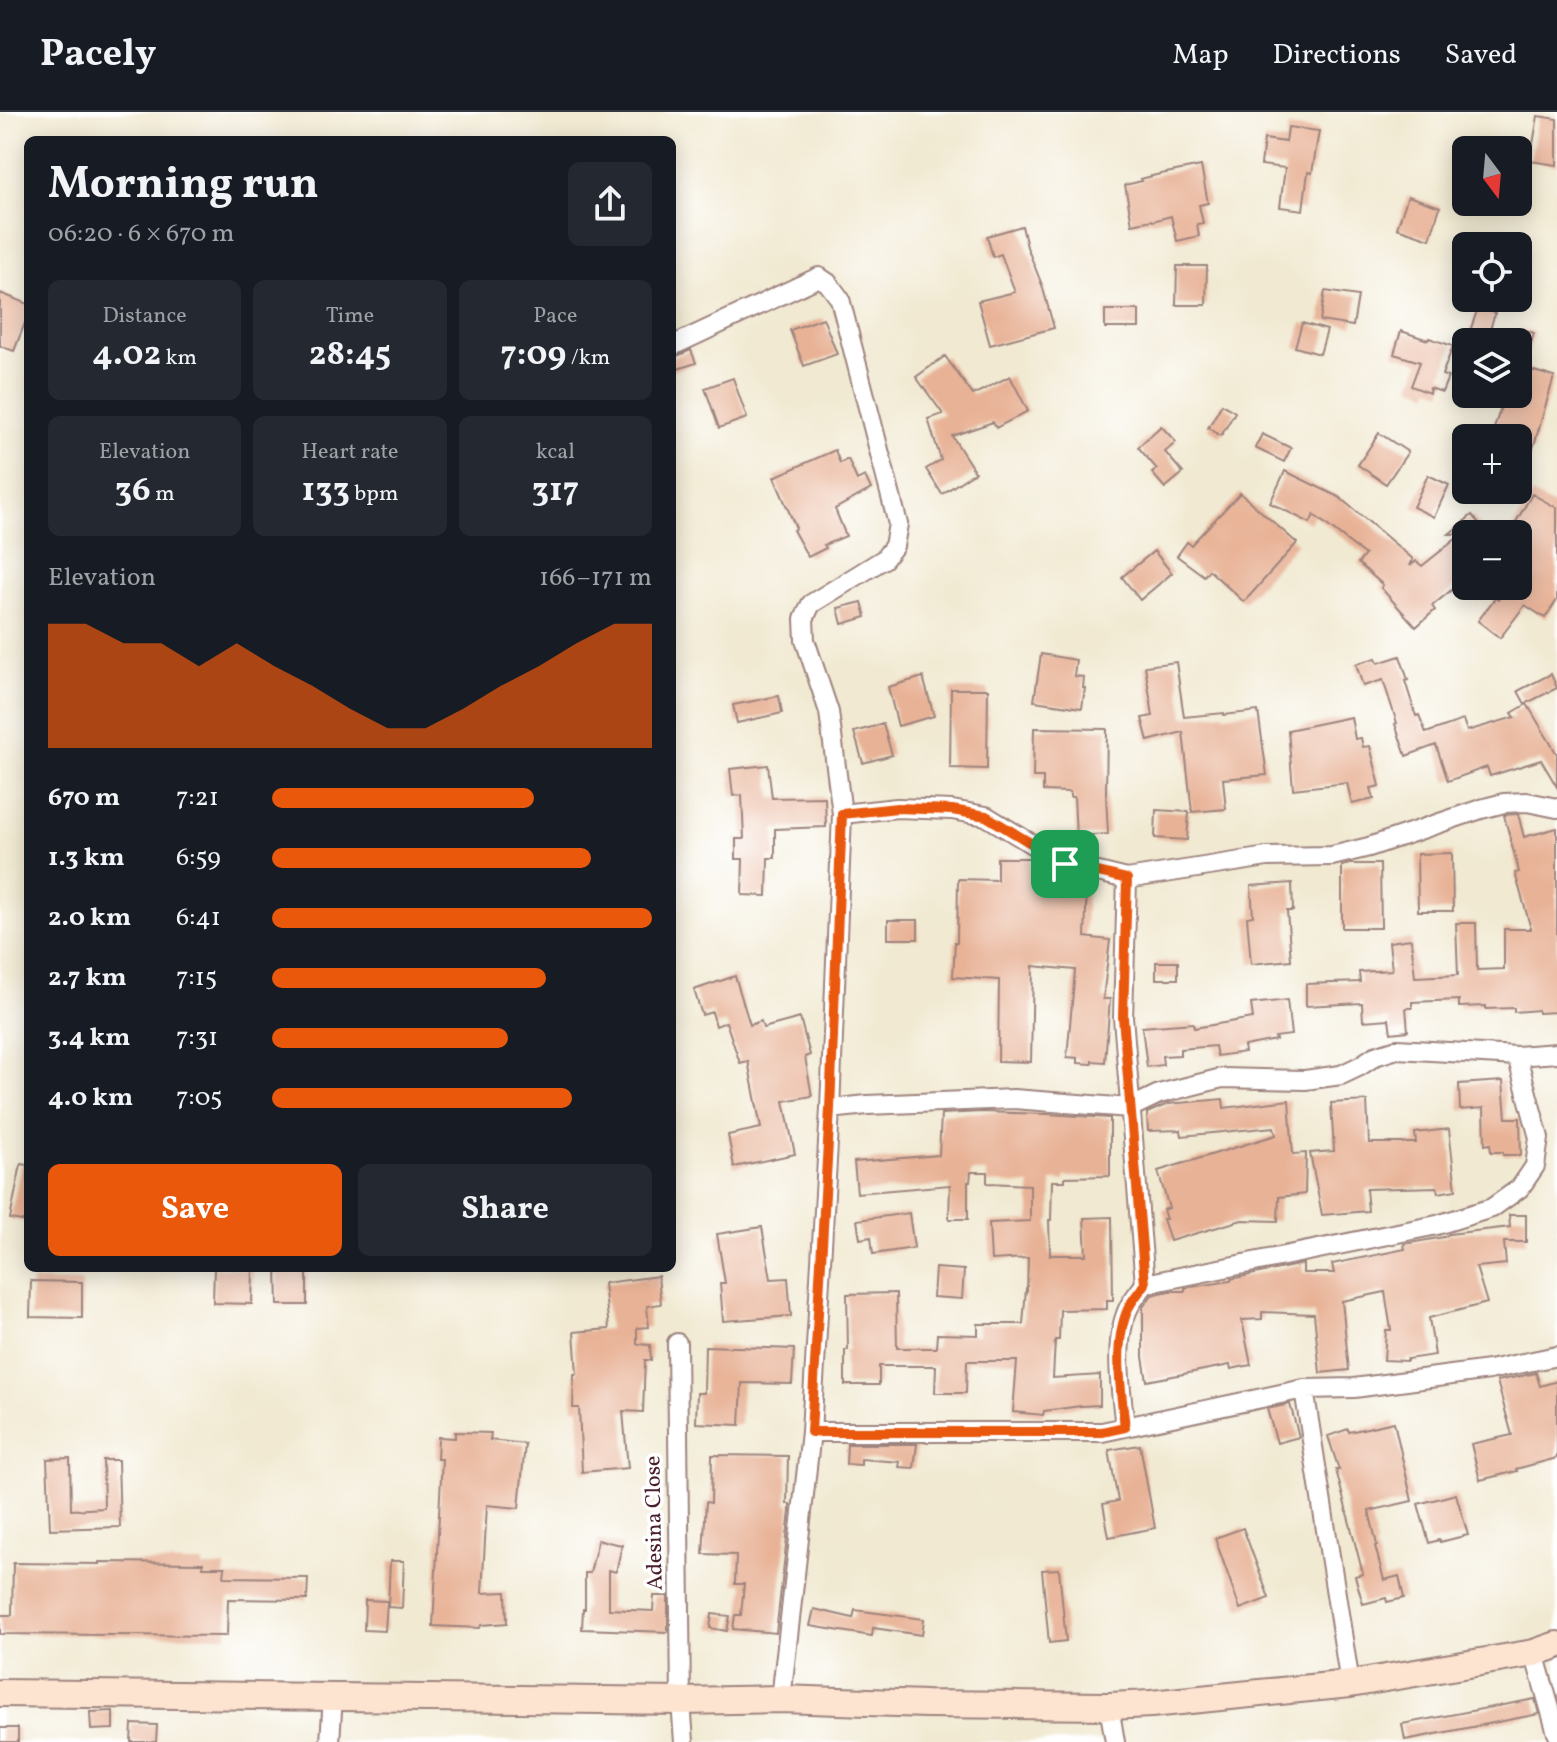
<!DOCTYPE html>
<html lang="en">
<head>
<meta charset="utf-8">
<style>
	body { margin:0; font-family:Vollkorn,serif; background:#242831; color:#f1f3f6; height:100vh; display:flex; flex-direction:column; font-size:30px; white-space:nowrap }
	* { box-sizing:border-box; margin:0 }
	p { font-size:26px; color:#9ea1a6 }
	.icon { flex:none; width:44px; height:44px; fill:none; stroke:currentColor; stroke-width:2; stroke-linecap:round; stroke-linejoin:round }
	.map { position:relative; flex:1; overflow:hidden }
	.drawer { position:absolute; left:24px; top:24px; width:652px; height:1136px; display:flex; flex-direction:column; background:#171b24; border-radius:12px; box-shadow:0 4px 20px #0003 }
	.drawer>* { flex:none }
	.needle { width:52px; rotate:164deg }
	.controls { position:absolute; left:1452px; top:24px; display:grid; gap:16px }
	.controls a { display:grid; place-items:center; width:80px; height:80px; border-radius:12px; background:#171b24; box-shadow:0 4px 20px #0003; font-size:40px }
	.pin { position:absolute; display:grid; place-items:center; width:68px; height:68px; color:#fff; margin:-34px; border-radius:16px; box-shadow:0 4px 12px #0006 }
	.round { display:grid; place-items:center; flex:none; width:84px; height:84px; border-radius:12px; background:#242831 }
	.head { display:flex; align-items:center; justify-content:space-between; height:136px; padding:0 24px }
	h1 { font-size:44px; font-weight:700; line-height:60px }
	.stats { display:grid; grid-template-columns:repeat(3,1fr); gap:12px; height:136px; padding:8px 24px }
	.stats div { display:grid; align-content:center; border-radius:12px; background:#242831; text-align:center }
	.stats b { font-size:34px; font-weight:700 }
	.stats small { font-size:22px; font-weight:400 }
	.stats p { font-size:22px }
	.chart { height:224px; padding:16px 24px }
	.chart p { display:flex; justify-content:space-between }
	.chart svg { width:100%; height:144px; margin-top:8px; fill:#ea580c; opacity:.7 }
	.cta { display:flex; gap:16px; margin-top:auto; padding:16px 24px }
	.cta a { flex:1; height:92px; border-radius:12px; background:#ea580c; color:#fff; font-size:32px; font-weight:700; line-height:92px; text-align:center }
	.cta a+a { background:#242831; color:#f1f3f6 }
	ul { padding:0 24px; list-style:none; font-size:26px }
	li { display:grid; grid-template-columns:128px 96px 1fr; align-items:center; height:60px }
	li i { height:20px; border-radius:10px; background:#ea580c }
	header { display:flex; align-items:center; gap:48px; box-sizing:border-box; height:112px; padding:0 40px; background:#171b24; border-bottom:2px solid #363941 }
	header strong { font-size:38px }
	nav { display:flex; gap:44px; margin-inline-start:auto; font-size:28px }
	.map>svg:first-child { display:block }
	.building { fill:#e8b296 }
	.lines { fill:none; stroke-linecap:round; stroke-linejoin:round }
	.street-casing { stroke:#9e847e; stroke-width:22 }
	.secondary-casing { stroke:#9e847e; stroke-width:30 }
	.street { stroke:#fff; stroke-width:18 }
	.secondary { stroke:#fde4d1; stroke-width:26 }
	.route-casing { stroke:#fff; stroke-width:16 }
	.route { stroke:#ea580c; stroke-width:10 }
	.labels { text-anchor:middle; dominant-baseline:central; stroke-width:7; stroke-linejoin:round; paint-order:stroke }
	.street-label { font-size:22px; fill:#4a1f2b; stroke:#fff }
</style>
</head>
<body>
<header>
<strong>Pacely</strong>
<nav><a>Map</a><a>Directions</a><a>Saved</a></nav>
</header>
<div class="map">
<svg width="1557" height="1630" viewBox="0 0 1557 1630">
	<rect width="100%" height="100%" fill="#fff"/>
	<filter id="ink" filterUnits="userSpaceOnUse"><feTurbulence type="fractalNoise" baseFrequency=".0125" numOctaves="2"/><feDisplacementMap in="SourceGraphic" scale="16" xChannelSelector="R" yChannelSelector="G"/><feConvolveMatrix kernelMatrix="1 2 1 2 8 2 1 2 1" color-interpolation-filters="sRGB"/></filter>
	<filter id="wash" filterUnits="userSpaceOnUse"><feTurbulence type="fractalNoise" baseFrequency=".006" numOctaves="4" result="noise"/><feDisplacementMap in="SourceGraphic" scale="32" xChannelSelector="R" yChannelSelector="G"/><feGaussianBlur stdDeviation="1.8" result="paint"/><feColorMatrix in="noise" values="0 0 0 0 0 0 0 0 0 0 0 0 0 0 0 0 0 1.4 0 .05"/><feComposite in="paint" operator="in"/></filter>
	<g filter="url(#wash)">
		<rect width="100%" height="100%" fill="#f1e9d1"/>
		<g id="blocks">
			<path class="building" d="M1538,4L1557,7V53L1530,49Z
				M1288,15L1319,19L1312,61L1308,60L1303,98L1280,95L1285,56L1261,53L1264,27L1286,30Z
				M1201,54L1208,91L1199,93L1203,111L1197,112L1199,124L1177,129L1171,104L1153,109L1152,108L1132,112L1125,73L1142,69L1141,67L1156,63Z
				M1408,84L1440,95L1430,127L1397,116Z
				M1022,114L1027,135L1042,173L1054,216L990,233L978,189L1015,180L1001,142L993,145L987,124Z
				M1177,154H1207L1206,193H1176Z
				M1325,179L1358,184L1353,214L1320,209Z
				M0,181L28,192V203L14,239L0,234Z
				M1478,196L1495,201L1487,227L1469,222Z
				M1105,198H1139V216H1105Z
				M823,206L837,242L804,254L790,218Z
				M1302,211L1327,218L1320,242L1295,235Z
				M1521,217L1534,221L1524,256L1554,265L1532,340L1518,336V326H1491L1505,282H1518V228Z
				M1401,219L1428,228L1429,226L1453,234L1442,263L1448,265L1442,280L1430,276L1429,281L1411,274L1420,250L1394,242Z
				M691,238L696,251L672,259V246Z
				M945,244L973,283L1010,264L1028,299L996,316L993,310L952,324L975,360L942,382L926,357L941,348L928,307L943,302L916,265Z
				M733,266L747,306L719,316L705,276Z
				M1222,292L1235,300L1221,324L1208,316Z
				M1161,314L1176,330L1165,340L1183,361L1165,376L1152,361L1157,357L1138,335Z
				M1379,321L1408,340L1386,372L1358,353Z
				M1262,322L1291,336L1284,350L1255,336Z
				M835,338L840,351L848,347L857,368L865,364L871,377L835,397L846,424L824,433L826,436L808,445L793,418L796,416L774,365Z
				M1285,359L1339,385L1413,447L1410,454L1416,449L1422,454L1462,422H1449L1472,403L1487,422H1466V466L1432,494L1435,498L1416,515L1381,476L1383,473L1358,451L1365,443L1314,403L1310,411L1270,391Z
				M1428,363L1449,373L1434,405L1413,395Z
				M1240,381L1297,431L1244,490L1209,458L1204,464L1177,444L1187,430L1191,433Z
				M1532,382L1557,396V488L1545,506L1525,493L1500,526L1478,509L1495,486L1498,488L1508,474H1518V459L1527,446L1518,441V422H1509Z
				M1154,439L1172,461L1140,488L1122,465Z
				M862,490L866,505L842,512L838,496Z
				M1041,542L1076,548L1074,564L1084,565L1083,576H1085L1082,596L1034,589Z
				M1400,544L1408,568L1405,569L1416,604L1419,603L1426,621L1463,608L1467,619L1515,605L1512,601L1527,592L1557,642V675L1541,648L1490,664L1487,655L1448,669L1436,633L1406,644L1395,612L1397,611L1383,568L1363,574L1356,552L1376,546L1378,551Z
				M1176,550L1184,605L1224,601V603L1258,599L1267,663L1223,667L1226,697L1192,700L1183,620L1148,629L1142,606L1153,604L1145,554Z
				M1551,562L1557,576L1525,592L1518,579Z
				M923,565L934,604L898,614L888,575Z
				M951,577H988L987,657L950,656Z
				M779,584L782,601L737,611L733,593Z
				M1351,605L1355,627L1361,626L1363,635L1370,634L1380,674L1371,676L1374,687L1352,692L1347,671L1293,677L1288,618Z
				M883,612L892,643L863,651L854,620Z
				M1034,616L1107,617L1106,682L1108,722L1076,724L1074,685H1070V680L1043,679V665H1033Z
				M768,653L772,686L825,685L826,715L775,717V746H768L767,784L742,783L743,747H736V727H744L742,683L733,684L730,657Z
				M1156,698L1189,700L1187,728L1155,726Z
				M1518,702L1524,725L1557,716V900L1538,901V898L1514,900V896L1486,897V894L1459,895V888L1412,890V896H1406L1408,919L1391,921L1389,907L1363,909L1362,891L1306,894V872L1360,870L1359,860L1392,858L1389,830L1411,827L1415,865L1458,863L1456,811H1476L1477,858L1504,857V817H1531L1515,761L1519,760L1504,703Z
				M1452,741L1453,799H1418L1417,742Z
				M997,746H1030V759H1054L1062,764L1087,770L1085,825L1110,828L1103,887H1110L1105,950L1092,949V952L1078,951V946L1067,945L1075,858L1033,854L1031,950L998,949L999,868L953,865L955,830H957L958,767L997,768Z
				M1350,752H1380L1381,816H1342V754Z
				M1292,771L1293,799H1287L1291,848L1251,852L1247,805L1253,804L1251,774Z
				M888,808H918V827H888Z
				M1156,850H1178V867H1156Z
				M735,864L750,913L761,909L763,916L800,906L810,943L805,945L812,984L784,989L795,1042L734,1055L728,1023L761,1016L748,949L740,951L726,910L716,914L712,900L702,903L694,878Z
				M1287,888L1291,923L1275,925L1276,928L1244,934L1245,940L1217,944L1215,934L1180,937V943L1162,944L1163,953L1147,955L1142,915L1193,911L1194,916L1253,906L1251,892Z
				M1503,969L1506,1006H1520L1521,1043H1503V1040H1491L1490,1032L1485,1033L1484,996L1460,998L1459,972Z
				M1223,987L1224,996L1289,988L1293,1042L1306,1041L1305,1082L1279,1085L1278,1109L1242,1108L1170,1129L1163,1107H1166L1163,1098L1169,1096L1158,1059L1276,1023L1274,1015L1182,1024L1181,1018L1148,1019L1147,1001L1168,992Z
				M1367,989L1369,1031H1416L1415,1021L1449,1017L1456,1078L1438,1081L1437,1075L1366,1077L1368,1099L1322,1103L1310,1041L1334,1039L1331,991Z
				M983,1000L1047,1002L1110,1006V1064L1065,1065V1069H1052L1051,1108H1049L1050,1143H1086L1084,1106L1112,1105L1113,1188H1107V1197L1060,1198L1059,1228H1055L1053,1266L1100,1263V1293L1081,1294L1044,1299L1043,1303L1013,1300L1017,1249H967L966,1281H935L936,1254H879V1273H845V1238H848L847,1182L896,1181L897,1236H936L937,1222L978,1223V1212H1023L1026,1177L1027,1178L1028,1146L991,1148L989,1111L1030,1109V1073L987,1071V1060H971L970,1070H968V1107H949L950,1073L857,1081L854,1050L939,1043L941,1002Z
				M21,1052L28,1053V1110L10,1107Z
				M909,1101L914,1136L873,1142L871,1125L860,1127L857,1108Z
				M1509,1103H1526V1130H1504L1506,1152L1476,1155L1487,1191L1429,1206L1435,1243L1407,1247V1249L1384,1248L1386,1218H1391L1385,1180L1342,1189L1349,1258L1320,1261L1314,1202L1262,1200V1207L1242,1208L1251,1253L1231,1257L1230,1253L1147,1269L1143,1245V1195L1152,1183L1169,1179H1185V1176L1231,1169V1167L1303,1152V1161H1334L1332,1152L1405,1137L1404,1132L1444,1125L1449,1122L1510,1115Z
				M762,1115L771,1167L788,1166L791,1204L723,1209L720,1171H725L717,1122Z
				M214,1156L253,1157L252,1192L213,1191Z
				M277,1156H307V1193H278Z
				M935,1156L964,1158L962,1187L933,1185Z
				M658,1164L661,1192L647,1194L649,1215L637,1216V1232L650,1233L651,1248H645L643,1300L623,1299L628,1356L582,1360L579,1296H573L574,1262H577L574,1220L609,1217L604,1171Z
				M31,1169L82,1170V1206L30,1205Z
				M705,1234L794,1237L792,1272L742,1271L740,1313L696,1311L697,1281H704Z
				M1536,1261L1540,1274L1557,1269V1346L1516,1357L1517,1359L1480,1368L1471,1332L1512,1323L1497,1269Z
				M1290,1292L1299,1325L1277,1331L1267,1297Z
				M1394,1310L1412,1389L1369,1399L1377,1433L1375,1434L1384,1468L1399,1464L1404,1486L1387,1490L1386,1486L1363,1492L1355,1464L1363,1462L1336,1358H1339L1328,1324L1348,1317L1349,1320Z
				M455,1320L491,1321L490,1328L525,1332L519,1396L487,1393L482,1481L506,1480L507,1511L481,1513L480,1516L433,1514L442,1347H437L438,1325L455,1326Z
				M847,1332H917L914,1356L899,1355L900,1350L861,1347V1353L846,1352Z
				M1140,1333L1155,1416L1109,1425L1103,1392L1118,1389L1109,1338Z
				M712,1343L788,1344L787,1392H790V1399L776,1521L733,1517L735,1503H741L744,1472H735L736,1443L703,1442L706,1390L711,1391Z
				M70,1346L71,1398L104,1396L103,1348H118L120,1415L50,1417L47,1347Z
				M1456,1382L1468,1423L1440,1430L1439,1428L1429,1431L1418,1392Z
				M1243,1416L1269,1486L1240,1497L1215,1426Z
				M598,1428L622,1433L616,1460L609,1458V1497L653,1499L654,1484H668V1520L582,1517L583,1497H585V1461H590Z
				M390,1449H404L402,1496L388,1495Z
				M99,1450L203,1451V1455H225L224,1465L308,1466L307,1488L228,1487L227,1524L0,1522V1503H12L13,1451L99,1452Z
				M1059,1457L1066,1529L1049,1531L1042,1458Z
				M365,1488L387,1489L385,1519L364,1518Z
				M814,1497L853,1506L855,1498L924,1507L922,1523L873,1516L872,1524L810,1514Z
				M712,1502L730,1504L727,1519L710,1516Z
				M1535,1587L1539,1602L1405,1628L1402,1612Z
				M113,1599V1617L91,1618L90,1600Z
				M132,1612L157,1613L156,1630H131Z
				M0,1616H18V1630H0Z"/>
		</g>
	</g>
	<g filter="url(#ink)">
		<use href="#blocks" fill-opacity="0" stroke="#9e847e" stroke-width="2"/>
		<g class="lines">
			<defs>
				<path id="street" d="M672,234L819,165L828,171L840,187L898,412L894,434L884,447L811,492L804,507L805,528L829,600L842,702L830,997L811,1320L781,1587
					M842,702L897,696L952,698L986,704L1065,752L1127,767L1267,745L1332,744L1369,735L1481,697L1504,691L1527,690L1557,696
					M1127,767L1123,905L1145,1172
					M830,997L867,993L1014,987L1130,996L1159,982L1222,966L1305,968L1341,963L1360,954L1375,944L1397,937L1517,944L1557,941
					M677,1231L681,1589L684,1630
					M1304,1277L1350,1572
					M1125,1315C1121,1278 1112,1227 1130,1193C1134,1186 1140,1179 1145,1172L1437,1113L1492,1096L1520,1076L1535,1054L1539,1026L1517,944
					M811,1320H1102L1304,1277L1354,1276L1489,1258L1557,1244
					M1534,1541L1557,1621
					M1109,1594L1115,1630
					M330,1630L333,1585"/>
				<path id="secondary" d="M0,1581L681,1589L781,1587L926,1592L1109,1594L1151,1592L1350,1572L1534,1541L1557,1533"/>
			</defs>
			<use href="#street" class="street-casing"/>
			<use href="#secondary" class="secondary-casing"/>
			<use href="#street" class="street"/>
			<use href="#secondary" class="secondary"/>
		</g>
	</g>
	<g class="lines" filter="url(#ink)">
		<defs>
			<path id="route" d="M897,696L952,698L986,704L1065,752L1127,767L1123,905L1145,1172C1140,1179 1134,1186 1130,1193C1112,1227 1121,1279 1125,1315L1102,1320H811L830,997L842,702Z"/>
		</defs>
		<use href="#route" class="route-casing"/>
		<use href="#route" class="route"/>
	</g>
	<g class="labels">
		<g class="street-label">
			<text transform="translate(655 1411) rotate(-91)">Adesina Close</text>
		</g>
	</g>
</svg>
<div class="controls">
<a><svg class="needle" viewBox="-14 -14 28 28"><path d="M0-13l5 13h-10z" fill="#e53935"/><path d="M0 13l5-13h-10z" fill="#9ea1a6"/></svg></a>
<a><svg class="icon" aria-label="locate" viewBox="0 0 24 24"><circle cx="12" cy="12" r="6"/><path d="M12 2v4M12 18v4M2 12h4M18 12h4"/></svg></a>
<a><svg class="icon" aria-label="layers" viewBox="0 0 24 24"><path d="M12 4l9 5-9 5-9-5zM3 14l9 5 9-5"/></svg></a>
<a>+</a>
<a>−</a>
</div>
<div class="pin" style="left:1065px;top:752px;background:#1e9e55"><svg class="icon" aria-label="arrive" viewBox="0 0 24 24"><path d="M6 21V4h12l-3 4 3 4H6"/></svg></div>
<section class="drawer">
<div class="head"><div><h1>Morning run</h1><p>06:20 · 6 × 670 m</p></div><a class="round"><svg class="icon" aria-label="share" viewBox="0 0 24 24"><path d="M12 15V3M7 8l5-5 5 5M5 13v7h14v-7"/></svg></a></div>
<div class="stats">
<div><p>Distance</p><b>4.02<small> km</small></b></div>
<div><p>Time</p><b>28:45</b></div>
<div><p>Pace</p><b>7:09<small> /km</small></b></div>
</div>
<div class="stats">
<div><p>Elevation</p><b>36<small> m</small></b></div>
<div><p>Heart rate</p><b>133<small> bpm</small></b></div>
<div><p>kcal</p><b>317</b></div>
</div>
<div class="chart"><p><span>Elevation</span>166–171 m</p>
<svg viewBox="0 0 160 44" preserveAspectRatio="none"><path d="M0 44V6L10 6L20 12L30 12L40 19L50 12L60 19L70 25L80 32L90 38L100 38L110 32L120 25L130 19L140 12L150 6L160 6V44z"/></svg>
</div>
<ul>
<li><b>670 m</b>7:21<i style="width:69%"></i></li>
<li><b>1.3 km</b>6:59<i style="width:84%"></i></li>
<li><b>2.0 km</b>6:41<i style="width:100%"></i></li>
<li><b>2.7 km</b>7:15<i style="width:72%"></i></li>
<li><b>3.4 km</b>7:31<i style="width:62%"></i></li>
<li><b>4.0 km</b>7:05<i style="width:79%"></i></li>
</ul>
<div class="cta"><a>Save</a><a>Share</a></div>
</section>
</div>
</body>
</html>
